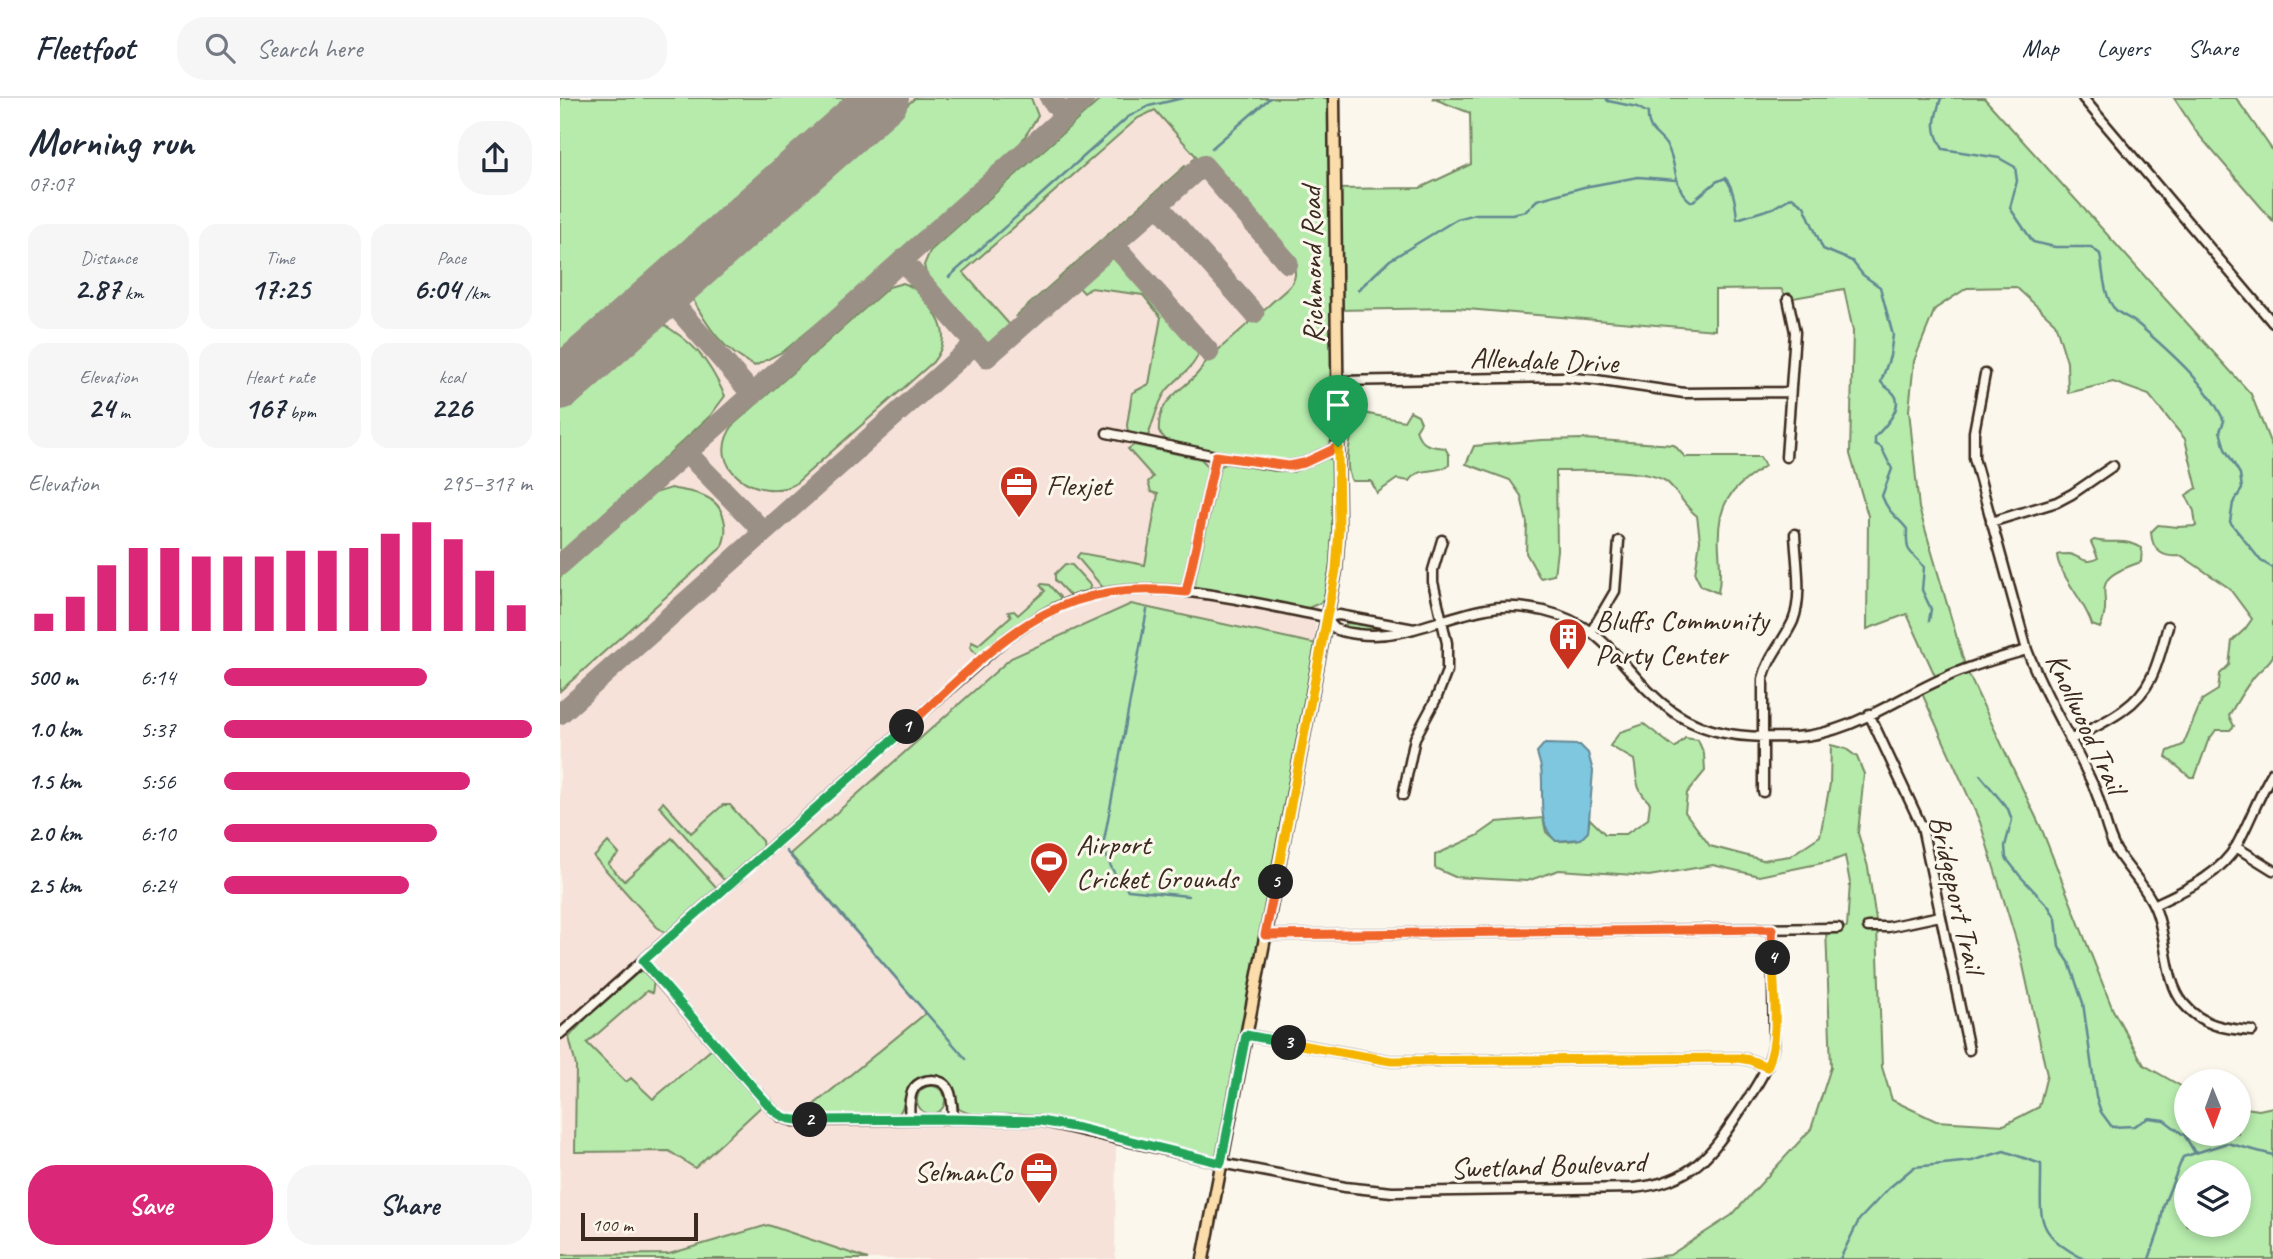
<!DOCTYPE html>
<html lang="en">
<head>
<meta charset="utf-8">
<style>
	body { margin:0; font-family:Caveat,sans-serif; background:#f6f6f7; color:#1f2937; height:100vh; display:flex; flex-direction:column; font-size:26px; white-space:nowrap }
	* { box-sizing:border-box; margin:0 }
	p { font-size:23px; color:#747a83 }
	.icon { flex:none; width:38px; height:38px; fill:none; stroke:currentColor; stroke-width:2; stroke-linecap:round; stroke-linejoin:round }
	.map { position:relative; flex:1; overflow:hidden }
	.drawer { display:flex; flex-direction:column; background:#fff; width:560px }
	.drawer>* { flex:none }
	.needle { width:46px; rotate:179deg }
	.fabs { position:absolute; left:1614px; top:971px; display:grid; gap:14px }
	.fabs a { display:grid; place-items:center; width:77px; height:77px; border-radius:50%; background:#fff; box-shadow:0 4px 10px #0003; font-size:35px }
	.scale { position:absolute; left:21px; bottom:18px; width:117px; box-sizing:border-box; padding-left:7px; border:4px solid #3b2a1e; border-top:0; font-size:19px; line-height:24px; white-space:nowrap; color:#3b2a1e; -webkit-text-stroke:5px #fbf7ec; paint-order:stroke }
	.pin { position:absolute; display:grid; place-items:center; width:60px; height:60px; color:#fff; margin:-72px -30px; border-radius:50% 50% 50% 0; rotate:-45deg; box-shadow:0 0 7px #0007 }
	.pin .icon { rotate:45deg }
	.km { position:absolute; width:35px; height:35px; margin:-18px; border-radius:50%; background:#222; color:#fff; font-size:19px; line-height:35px; text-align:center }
	.round { display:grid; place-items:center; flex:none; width:74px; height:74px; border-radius:28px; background:#f6f6f7 }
	.overview { display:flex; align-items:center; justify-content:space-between; height:119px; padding:0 28px }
	h1 { font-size:38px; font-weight:600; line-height:52px }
	.metrics { display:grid; grid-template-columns:repeat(3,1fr); gap:10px; height:119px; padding:7px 28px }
	.metrics div { display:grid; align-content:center; border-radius:18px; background:#f6f6f7; text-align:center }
	.metrics b { font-size:30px; font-weight:600 }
	.metrics small { font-size:19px; font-weight:400 }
	.metrics p { font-size:19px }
	.chart { height:196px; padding:14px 28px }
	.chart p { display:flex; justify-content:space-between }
	.chart svg { width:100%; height:126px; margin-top:7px; stroke:#db2777; stroke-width:6 }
	.button { display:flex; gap:14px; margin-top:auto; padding:14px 28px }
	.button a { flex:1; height:80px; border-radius:28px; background:#db2777; color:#fff; font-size:28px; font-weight:600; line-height:80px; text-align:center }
	.button a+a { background:#f6f6f7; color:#1f2937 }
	ul { padding:0 28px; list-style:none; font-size:23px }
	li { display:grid; grid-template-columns:112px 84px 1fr; align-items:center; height:52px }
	li i { height:18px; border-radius:9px; background:#db2777 }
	header { display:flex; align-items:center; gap:42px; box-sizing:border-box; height:98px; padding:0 35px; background:#fff; border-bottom:2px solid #e0e1e3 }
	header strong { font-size:33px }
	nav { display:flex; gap:38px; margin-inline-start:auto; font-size:24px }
	.search { width:490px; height:63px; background:#f6f6f7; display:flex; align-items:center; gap:18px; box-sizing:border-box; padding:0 24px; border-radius:28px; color:#747a83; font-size:26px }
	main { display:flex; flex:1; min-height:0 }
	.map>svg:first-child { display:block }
	.built { fill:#f6e2d9 }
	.green { fill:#b6ebac; stroke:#788a65; stroke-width:2; fill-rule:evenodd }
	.water { fill:#7fc6df; stroke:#648892; stroke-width:2 }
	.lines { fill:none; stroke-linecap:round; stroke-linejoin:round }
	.stream { stroke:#648892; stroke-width:2.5 }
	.taxiway { stroke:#9b9085; stroke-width:21 }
	.runway { stroke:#9b9085; stroke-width:52 }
	.minor-casing { stroke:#3b2a1e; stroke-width:13 }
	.major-casing { stroke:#3b2a1e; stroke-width:15 }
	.minor { stroke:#fbf7ec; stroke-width:8 }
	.major { stroke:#faddab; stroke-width:10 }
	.split-1-casing { stroke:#fff; stroke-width:14 }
	.split-2-casing { stroke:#fff; stroke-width:14 }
	.split-3-casing { stroke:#fff; stroke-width:14 }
	.split-4-casing { stroke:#fff; stroke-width:14 }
	.split-5-casing { stroke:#fff; stroke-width:14 }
	.split-6-casing { stroke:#fff; stroke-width:14 }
	.split-1 { stroke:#f0652b; stroke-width:9 }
	.split-2 { stroke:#22a559; stroke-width:9 }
	.split-3 { stroke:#22a559; stroke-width:9 }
	.split-4 { stroke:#f5b400; stroke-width:9 }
	.split-5 { stroke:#f0652b; stroke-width:9 }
	.split-6 { stroke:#f5b400; stroke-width:9 }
	.labels { text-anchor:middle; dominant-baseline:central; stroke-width:6; stroke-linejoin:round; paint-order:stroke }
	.street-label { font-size:30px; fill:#3b2a1e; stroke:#fbf7ec }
	.poi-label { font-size:30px; fill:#3b2a1e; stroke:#fbf7ec; text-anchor:start }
</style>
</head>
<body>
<header>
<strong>Fleetfoot</strong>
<div class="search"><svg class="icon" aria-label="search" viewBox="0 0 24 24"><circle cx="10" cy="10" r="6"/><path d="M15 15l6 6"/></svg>Search here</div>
<nav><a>Map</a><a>Layers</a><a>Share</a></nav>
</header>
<main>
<section class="drawer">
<div class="overview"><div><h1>Morning run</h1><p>07:07</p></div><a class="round"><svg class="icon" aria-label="share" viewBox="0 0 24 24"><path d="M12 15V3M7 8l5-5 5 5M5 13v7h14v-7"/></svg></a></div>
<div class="metrics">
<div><p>Distance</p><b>2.87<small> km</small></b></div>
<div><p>Time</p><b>17:25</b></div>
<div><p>Pace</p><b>6:04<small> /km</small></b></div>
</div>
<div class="metrics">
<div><p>Elevation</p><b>24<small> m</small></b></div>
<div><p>Heart rate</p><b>167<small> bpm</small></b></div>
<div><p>kcal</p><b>226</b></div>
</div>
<div class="chart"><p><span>Elevation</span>295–317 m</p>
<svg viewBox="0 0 160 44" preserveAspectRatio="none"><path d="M5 44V38M15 44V32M25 44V21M35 44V15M45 44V15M55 44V18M65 44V18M75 44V18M85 44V16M95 44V16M105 44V15M115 44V10M125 44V6M135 44V12M145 44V23M155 44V35"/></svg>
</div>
<ul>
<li><b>500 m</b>6:14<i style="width:66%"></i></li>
<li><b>1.0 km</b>5:37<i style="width:100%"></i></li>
<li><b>1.5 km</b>5:56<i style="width:80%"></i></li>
<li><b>2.0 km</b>6:10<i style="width:69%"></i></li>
<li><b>2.5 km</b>6:24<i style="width:60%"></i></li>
</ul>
<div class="button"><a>Save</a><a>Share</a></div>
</section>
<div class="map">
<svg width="1713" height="1161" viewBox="0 0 1713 1161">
	<rect width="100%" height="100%" fill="#fbf7ec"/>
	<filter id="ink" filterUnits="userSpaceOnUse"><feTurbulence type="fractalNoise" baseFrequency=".0143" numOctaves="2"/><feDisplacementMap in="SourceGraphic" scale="14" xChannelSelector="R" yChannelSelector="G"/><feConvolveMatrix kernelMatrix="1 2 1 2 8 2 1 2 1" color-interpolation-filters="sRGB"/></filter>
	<g filter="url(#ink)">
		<path class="built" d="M0,0H750L759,422L755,545L570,506L230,756L367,915L235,1022L480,1023L556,1040L555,1161H308L208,1127L109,1156L0,1157Z"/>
		<path class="green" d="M0,0H297L0,263Z
			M355,0H471L478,18L460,46L303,188L224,253L195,268C163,253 147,228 131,198Z
			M542,0H768L773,339C755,387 645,352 608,344L599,334C596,295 632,292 647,262L727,191C737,181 737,174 731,162L643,66L636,68L632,63L636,58L595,12L578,20L403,174L449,226L447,236L434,248L426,244L366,176L364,167L370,153Z
			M872,0H1424L1691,296L1713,352V558C1708,567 1700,571 1694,579C1684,591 1676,605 1669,618L1674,628L1670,632H1656L1648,643L1635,679H1630L1606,659L1608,653L1623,647L1642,602L1658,592L1660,576L1669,567L1672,543L1685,531L1692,521L1669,490L1622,458C1604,460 1592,454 1591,434L1598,427L1618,429L1636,428L1634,413L1626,397L1637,390L1625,341L1589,297L1553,284L1508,295L1507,264L1495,225L1456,189L1407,190L1375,211L1354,263L1349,312L1359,410L1406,571L1482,732L1553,912L1584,967L1626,991V1036H1678V1009L1699,1012L1713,1009V1161H1080L1110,1157L1172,1117L1251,1031L1271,969L1266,830L1287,829L1290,785L1285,758L1272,763L1199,778L1153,767L1089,778L999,772L967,783L895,779L875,770V757L917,738L937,724L983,720L986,734L996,743C1017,743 1026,745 1030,721L1045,736H1066L1088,721L1090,705C1074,690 1078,682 1074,662L1050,648L1060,634L1084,626L1115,650L1125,640L1138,642L1144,656L1145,673L1127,695L1125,714L1150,748L1203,762L1230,758L1260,738L1270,686L1271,647L1286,651L1297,659L1304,676L1298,735L1308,769L1317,829L1322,969L1332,1002L1376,1023L1444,1027L1479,1009L1487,977L1461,858L1420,724L1360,591L1377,582L1347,516L1307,531L1308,418L1290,356L1293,233L1284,191L1228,201L1221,191L1155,192V232L895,210L777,212L775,91L860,90L911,66L910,15ZM1626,1074H1678V1127H1626Z
			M1614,0H1676L1713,53V123L1637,35Z
			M625,68L628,72L625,78L466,219L459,221L456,218Z
			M547,160L560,162L566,166L640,249C638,268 619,278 607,292C597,305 594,323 588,338L568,335L567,327L572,295L589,286L601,219L583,197L531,190L524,195L515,185L539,163Z
			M343,185C353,188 358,194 364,201C381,220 392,241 373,264L235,386C200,405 141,370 174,326L329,189Z
			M99,224C134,244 148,261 165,298L150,318L0,456V312Z
			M850,313L858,317L861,324L856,332C861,348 870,348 885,350L889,357V367C875,377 860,367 849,383L837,381L817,395L811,383H792C782,365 792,334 798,314L844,323Z
			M1024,341L1114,347L1125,359H1200L1205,368C1169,393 1156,405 1159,452C1160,467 1161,480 1158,495L1141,488L1135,476L1140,442L1137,418C1124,408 1119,395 1108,385C1092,370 1019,373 996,373L997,452L994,477L980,480L966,455L967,425L961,398L950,382L906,366L914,348L981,342Z
			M574,347L641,361L647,367L650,377L623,485L620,489L566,488L544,491L517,459L520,455L585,467L598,396L591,394L588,384L593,379L568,351Z
			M766,360L771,361L774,369L772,458L764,500L760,505L746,511L636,490L634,487L660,369L667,365L733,374Z
			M111,390C122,393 134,393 144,398C165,406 170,431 161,450L0,593V479L95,395Z
			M1534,442C1555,447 1563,439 1582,450L1581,464C1521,484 1557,493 1540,530L1532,527C1526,504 1498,476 1497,457C1498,456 1508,456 1510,456C1522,460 1526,467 1538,460L1531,444Z
			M505,466L512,467L530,487L529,495L512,500L495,482V476Z
			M482,486L489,487L500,499L499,504L422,559L417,557L410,549L412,544L418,547L451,518L448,514L454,513L458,517L485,493L480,487Z
			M571,506L761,547L661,1065C632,1053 603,1050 573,1041C545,1034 518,1023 489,1019C479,1018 468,1016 457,1016C438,1015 416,1021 399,1011C396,1004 396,996 393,989C384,974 360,972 350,987C343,997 346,1010 337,1018H240L366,915L230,756L451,560Z
			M787,525L841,531L811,533L786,530L785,527Z
			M103,704L131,735L163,707H170L202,743L203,751L167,782L163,781L99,708Z
			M112,740L157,790L106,835L97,829L34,759L48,744L59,756L48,766L64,783Z
			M80,873L87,874L94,883L92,895L87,893L27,945L66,984L71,980L93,1001L153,950L203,1007L135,1070L109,1053L15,1054L16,968L9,939L27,919Z
			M357 1002a14 14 0 1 1 28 0a14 14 0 1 1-28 0Z
			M208,1127L308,1161H0V1157L109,1156Z"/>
		<path class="water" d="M984,646L1020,647L1028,655L1033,673L1028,734L1021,741L996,743C975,725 985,695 981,670C980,664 978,660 977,654Z"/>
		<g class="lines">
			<path class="stream" d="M1046,0L1048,3L1077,9L1088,15C1087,35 1098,34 1107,48C1118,66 1112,91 1132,104L1156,84L1165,80C1173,88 1176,109 1177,121L1213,110L1232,99L1244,108L1263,151L1292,163L1303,177L1320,189L1333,237L1330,258L1321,284C1325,290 1329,290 1333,295C1346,308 1323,331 1315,339V346L1321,349L1332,371L1322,398C1329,416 1336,417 1347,431C1346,459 1350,450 1364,469L1362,492L1371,511L1369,523
				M1381,0C1374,22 1371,31 1383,51L1439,60L1455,69L1457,83L1450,110L1473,144L1495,149H1531L1540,156C1543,171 1543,190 1550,204C1556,217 1569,218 1579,227C1610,254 1647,286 1664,323L1660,333L1665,351L1680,376L1682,391L1673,405L1670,424L1701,463L1713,470
				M652,50L710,0
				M389,179L568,19L589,8L623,0
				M798,192L830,162L897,121L915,116H952L966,113L977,102L1024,89L1078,79L1116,82
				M587,512L543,748C548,764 555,781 568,792L628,798
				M1420,677L1448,711L1452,722L1445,748L1446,760L1460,778L1489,809L1496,821L1499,849L1509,864L1523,905L1536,999L1541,1014L1552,1029L1574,1028L1589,1020L1604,1022L1625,1038L1635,1055
				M226,753L406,961
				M1280,1161L1299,1122L1329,1090L1354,1069L1412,1063L1444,1053L1481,1066C1482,1118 1471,1134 1524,1161
				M1589,1161L1599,1133L1604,1106L1623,1059L1667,1045L1713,1057"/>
			<path class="taxiway" d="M490,0L505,18
				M598,107L694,215
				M554,147L649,254
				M343,163L427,259L643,67L728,165
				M104,195L193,297
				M127,355L204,434
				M0,467L525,0
				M0,616L415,246"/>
			<path class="runway" d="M0,286L323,0"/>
			<defs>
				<path id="minor" d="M1523,0L1713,225
					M1425,276L1414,334V360L1467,552C1485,599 1512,641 1533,687C1543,708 1545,732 1556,752C1568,772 1586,788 1595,810C1608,841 1604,882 1624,906C1642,928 1666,931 1692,933
					M777,283L1002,279L1036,282L1124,295L1230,294
					M547,335L656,358L714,367L729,368L744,365L778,349
					M1226,359L1235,234L1228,201
					M1431,424L1497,404L1512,396L1553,368
					M626,494L656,358
					M766,519C769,523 772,529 776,531C781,534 791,535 797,536C844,542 881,519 926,511C944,507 966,509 984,513C1052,529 1063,578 1112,613C1149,639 1190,640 1234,639C1289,637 1337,600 1386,579C1412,567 1439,560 1467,552
					M1031,534L1055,493L1059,443
					M1309,616L1362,729L1409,952
					M1510,642C1540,626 1576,612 1591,580C1599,564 1603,545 1608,528
					M1203,694V581C1208,559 1224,543 1233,523C1243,498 1236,463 1235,436
					M843,697L855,640L876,601L887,573V545L873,484V472L882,442
					M1676,749L1713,772
					M1594,807C1625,792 1659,778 1677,747C1690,723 1699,697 1713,674
					M1308,829H1328L1380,818
					M705,837L1278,830
					M83,864L212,1011L221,1019L234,1023L393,1021L480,1023L661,1065L785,1089L832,1094L1073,1090C1135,1084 1152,1055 1184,1007C1197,987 1210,968 1214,945L1212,831
					M0,936L447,540C466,527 485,513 507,505C586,474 685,504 766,519L779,517L854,531
					M686,937L831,963L1178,960L1190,962L1207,969
					M350,1022C349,1013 349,1002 352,994C358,979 383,978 389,992C393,1000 392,1012 393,1021"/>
				<path id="major" d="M643,1161L776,472L779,430L774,0"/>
			</defs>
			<use href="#minor" class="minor-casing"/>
			<use href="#major" class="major-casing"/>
			<use href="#minor" class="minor"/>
			<use href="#major" class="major"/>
		</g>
	</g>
	<g class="lines" filter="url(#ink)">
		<defs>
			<path id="split-1" d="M347,629C439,546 490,478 626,494L656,358L729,368L744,365L778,349"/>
			<path id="split-2" d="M250,1022C234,1023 224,1022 212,1011L83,863L347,629"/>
			<path id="split-3" d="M250,1022L393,1021L481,1023L519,1030L661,1065L686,937L729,945"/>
			<path id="split-4" d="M729,945L831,963L1178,960L1190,962L1207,969C1221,940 1213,892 1213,860"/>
			<path id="split-5" d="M716,784L705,837L1212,831L1213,860"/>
			<path id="split-6" d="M716,784L776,472L779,430L778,349"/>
		</defs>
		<use href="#split-1" class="split-1-casing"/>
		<use href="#split-2" class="split-2-casing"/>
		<use href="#split-3" class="split-3-casing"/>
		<use href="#split-4" class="split-4-casing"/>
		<use href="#split-5" class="split-5-casing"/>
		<use href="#split-6" class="split-6-casing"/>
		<use href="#split-1" class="split-1"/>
		<use href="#split-2" class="split-2"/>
		<use href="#split-3" class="split-3"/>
		<use href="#split-4" class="split-4"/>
		<use href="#split-5" class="split-5"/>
		<use href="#split-6" class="split-6"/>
	</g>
	<defs>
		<symbol id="office-pin" viewBox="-11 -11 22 30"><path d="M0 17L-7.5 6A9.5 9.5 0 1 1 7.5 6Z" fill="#c8321e" stroke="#fbf7ec"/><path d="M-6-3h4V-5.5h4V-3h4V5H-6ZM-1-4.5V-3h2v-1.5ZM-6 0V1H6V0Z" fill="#fff"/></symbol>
		<symbol id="building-pin" viewBox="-11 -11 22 30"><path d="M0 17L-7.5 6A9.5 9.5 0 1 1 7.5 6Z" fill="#c8321e" stroke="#fbf7ec"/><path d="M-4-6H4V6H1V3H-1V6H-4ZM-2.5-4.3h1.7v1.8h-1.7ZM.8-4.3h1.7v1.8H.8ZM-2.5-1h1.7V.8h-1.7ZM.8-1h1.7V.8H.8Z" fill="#fff"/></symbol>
		<symbol id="stadium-pin" viewBox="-11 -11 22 30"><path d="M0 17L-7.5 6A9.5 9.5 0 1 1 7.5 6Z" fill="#c8321e" stroke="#fbf7ec"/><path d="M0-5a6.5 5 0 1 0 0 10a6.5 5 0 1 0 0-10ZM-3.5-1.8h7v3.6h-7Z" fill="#fff"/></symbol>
	</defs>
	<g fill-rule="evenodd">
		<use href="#office-pin" x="437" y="365" width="44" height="60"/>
		<use href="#building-pin" x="986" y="517" width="44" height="60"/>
		<use href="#stadium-pin" x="467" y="741" width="44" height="60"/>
		<use href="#office-pin" x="457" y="1051" width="44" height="60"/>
	</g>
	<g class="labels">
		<g class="street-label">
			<text transform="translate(752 167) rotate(-91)">Richmond Road</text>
			<text transform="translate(984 262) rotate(2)">Allendale Drive</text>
			<text transform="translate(1526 625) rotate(65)">Knollwood Trail</text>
			<text transform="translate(1397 796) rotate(77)">Bridgeport Trail</text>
			<text transform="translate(988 1067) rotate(-2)">Swetland Boulevard</text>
		</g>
		<g class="poi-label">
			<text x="486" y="387">Flexjet</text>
			<text x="1035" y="522">Bluffs Community<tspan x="1035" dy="34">Party Center</tspan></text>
			<text x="516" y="746">Airport<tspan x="516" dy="34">Cricket Grounds</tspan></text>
			<text x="452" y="1073" text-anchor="end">SelmanCo</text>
		</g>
	</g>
</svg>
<div class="fabs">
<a><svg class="needle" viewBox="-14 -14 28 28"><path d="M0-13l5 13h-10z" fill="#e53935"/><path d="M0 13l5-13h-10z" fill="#747a83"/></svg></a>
<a><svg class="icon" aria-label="layers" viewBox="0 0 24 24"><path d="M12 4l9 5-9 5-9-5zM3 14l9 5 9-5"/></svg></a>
</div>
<div class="scale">100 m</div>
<div class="pin" style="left:778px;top:349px;background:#1e9e55"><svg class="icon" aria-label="arrive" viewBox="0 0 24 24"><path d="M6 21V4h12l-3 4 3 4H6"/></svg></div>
<b class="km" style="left:347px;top:629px">1</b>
<b class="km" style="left:250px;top:1022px">2</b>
<b class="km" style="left:729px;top:945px">3</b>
<b class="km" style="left:1213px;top:860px">4</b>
<b class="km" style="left:716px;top:784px">5</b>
</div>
</main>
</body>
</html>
